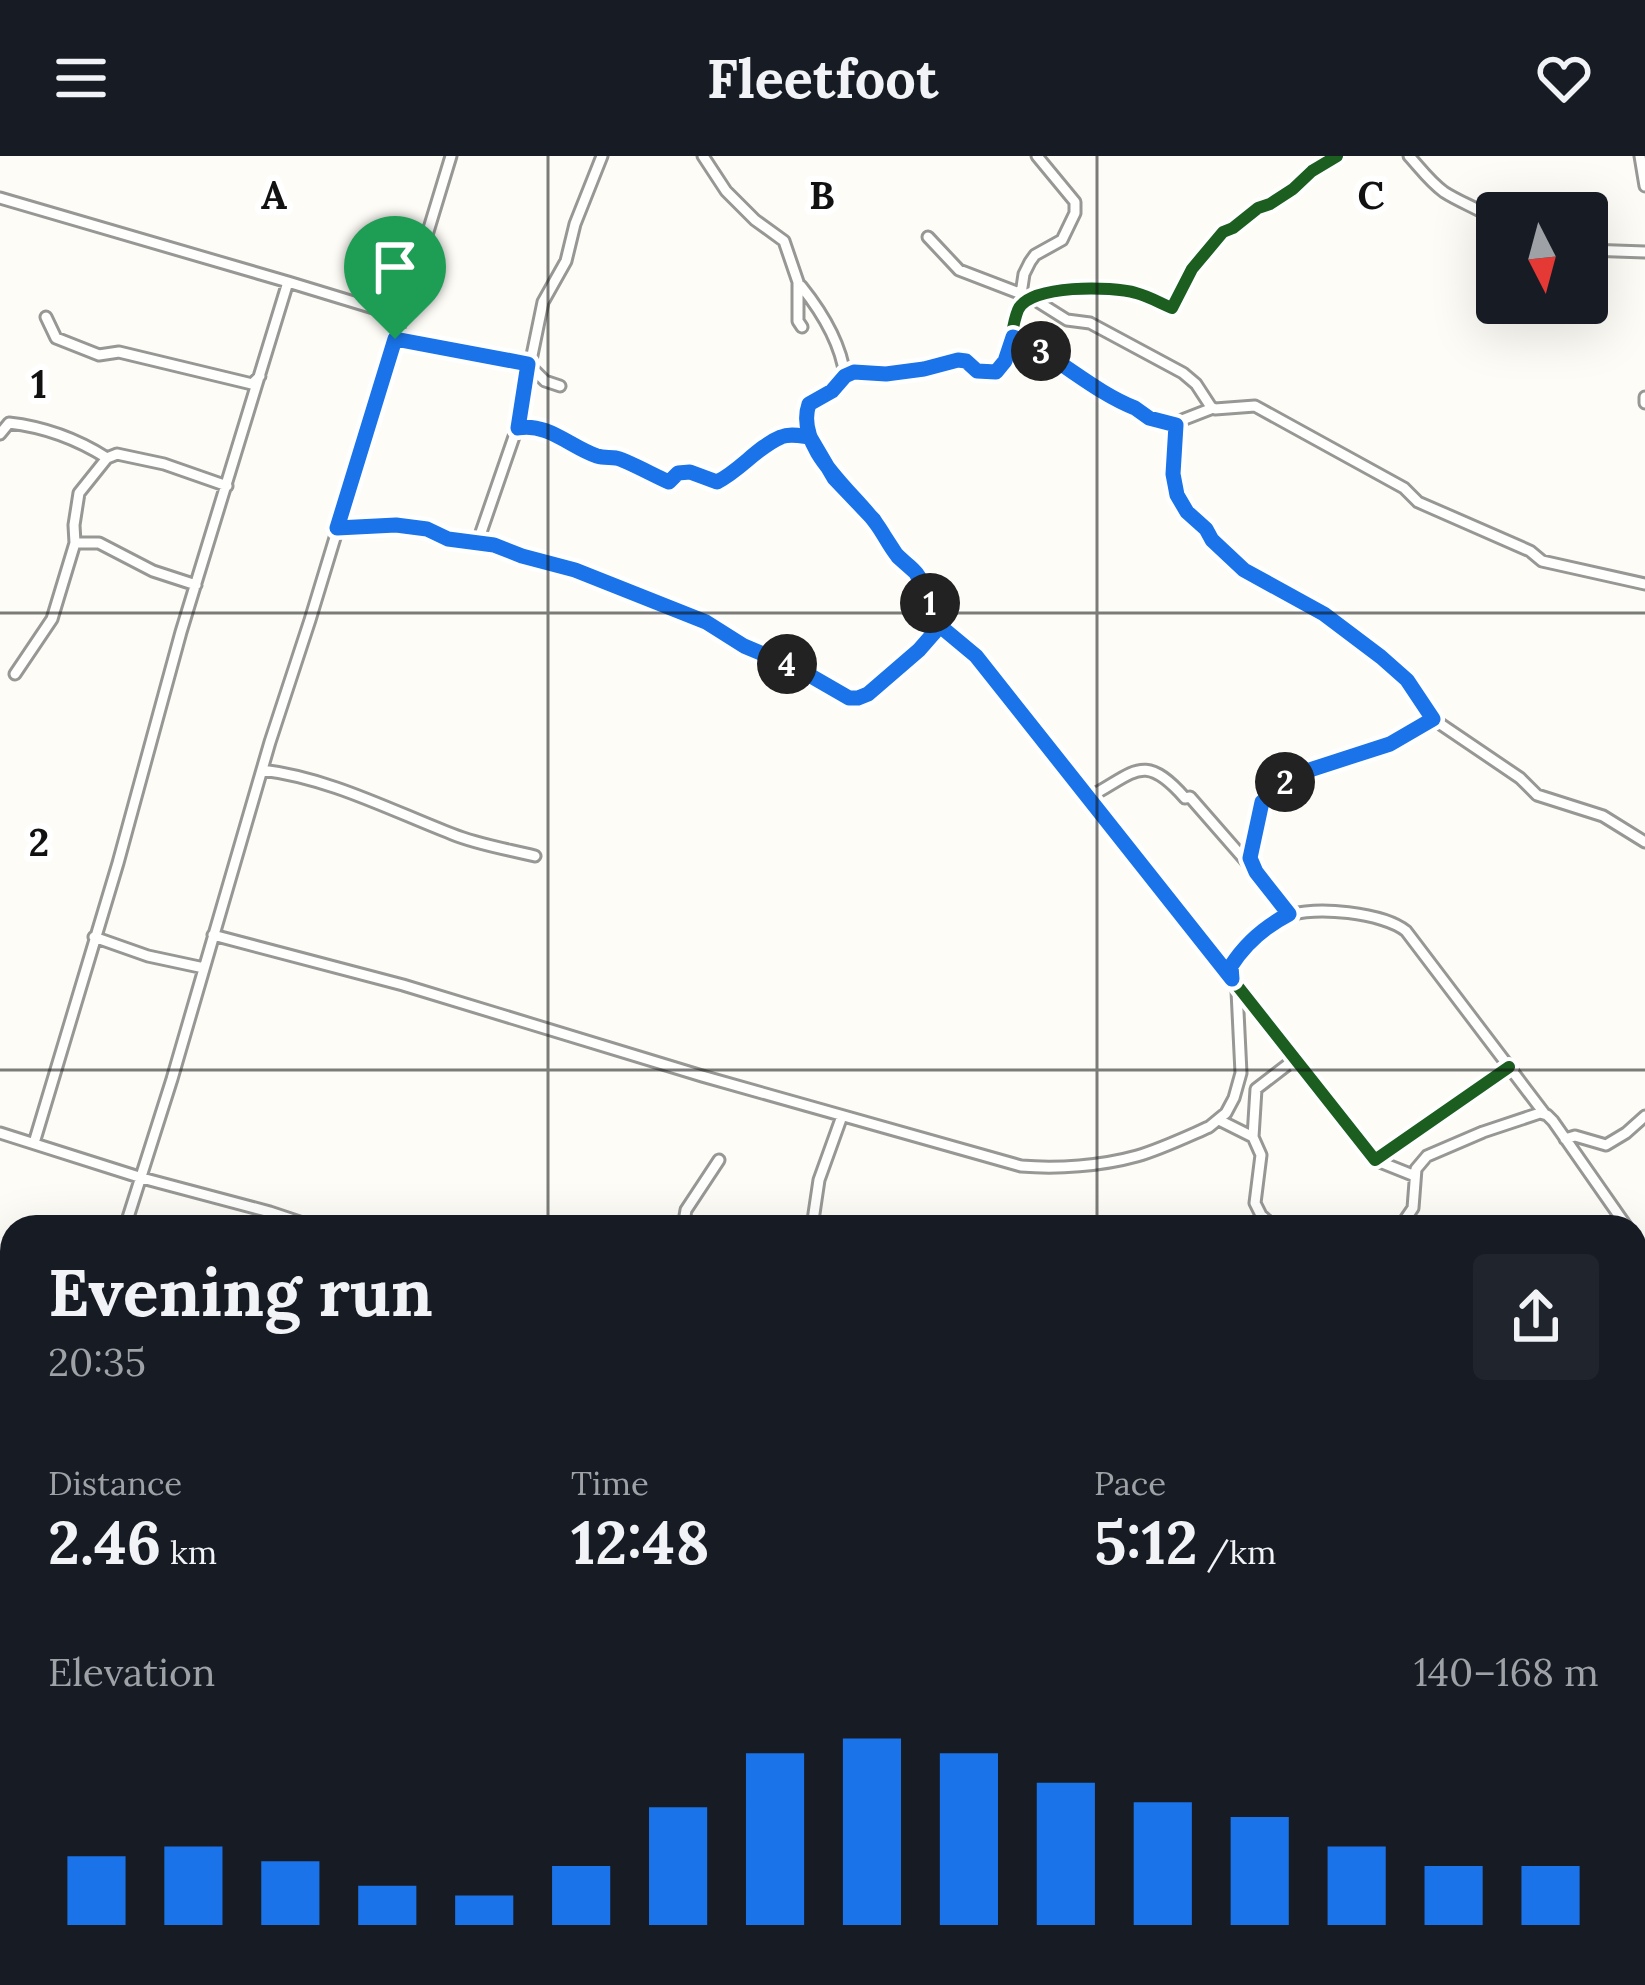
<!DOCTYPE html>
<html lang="en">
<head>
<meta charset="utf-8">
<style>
	body { margin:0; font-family:Lora,serif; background:#20242c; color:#f1f3f6; height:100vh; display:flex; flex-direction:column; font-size:45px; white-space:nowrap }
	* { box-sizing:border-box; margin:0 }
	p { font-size:39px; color:#9ea1a6 }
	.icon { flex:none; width:66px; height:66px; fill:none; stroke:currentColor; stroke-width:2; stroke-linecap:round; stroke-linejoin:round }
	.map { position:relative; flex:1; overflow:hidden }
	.side { position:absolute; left:0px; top:1059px; width:1647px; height:771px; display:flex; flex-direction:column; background:#171b24; border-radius:36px 36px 0 0; box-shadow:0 12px 48px #0002 }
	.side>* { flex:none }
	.needle { width:78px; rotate:174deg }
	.fabs { position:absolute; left:1476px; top:36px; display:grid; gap:24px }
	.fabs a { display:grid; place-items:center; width:132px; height:132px; border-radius:12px; background:#171b24; box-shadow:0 12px 48px #0002; font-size:60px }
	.pin { position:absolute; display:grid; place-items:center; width:102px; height:102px; color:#fff; margin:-123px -51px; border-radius:50% 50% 50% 0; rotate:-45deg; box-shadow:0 0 12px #0007 }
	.pin .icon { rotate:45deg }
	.km { position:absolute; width:60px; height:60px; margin:-30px; border-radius:50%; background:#222; color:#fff; font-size:33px; line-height:60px; text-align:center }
	.round { display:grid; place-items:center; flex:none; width:126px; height:126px; border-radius:12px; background:#20242c }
	.overview { display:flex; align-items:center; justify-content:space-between; height:204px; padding:0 48px }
	h1 { font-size:66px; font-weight:800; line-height:90px }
	.stats { display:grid; grid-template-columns:repeat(3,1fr); gap:18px; height:204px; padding:12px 48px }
	.stats div { display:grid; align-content:center }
	.stats b { font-size:60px; font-weight:800 }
	.stats small { font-size:33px; font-weight:400 }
	.stats p { font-size:33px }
	.chart { height:336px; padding:24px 48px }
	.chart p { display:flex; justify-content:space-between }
	.chart svg { width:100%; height:216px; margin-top:12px; stroke:#1a73e8; stroke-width:6 }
	header { display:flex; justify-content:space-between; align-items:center; height:156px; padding:0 48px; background:#171b24; font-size:54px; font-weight:800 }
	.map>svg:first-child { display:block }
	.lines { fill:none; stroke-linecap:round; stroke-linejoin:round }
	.street-casing { stroke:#979795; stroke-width:15 }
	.street { stroke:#fffffe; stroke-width:9 }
	.cycleway-casing { stroke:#fff; stroke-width:20 }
	.cycleway { stroke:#1b5e20; stroke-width:12 }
	.route-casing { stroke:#fff; stroke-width:24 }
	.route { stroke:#1a73e8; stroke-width:15 }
	.grid { fill:none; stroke:#111; stroke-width:3; stroke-opacity:0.55 }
	.grid-label { font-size:39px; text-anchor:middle; font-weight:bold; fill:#111; stroke:#fff; stroke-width:12; stroke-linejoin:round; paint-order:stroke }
</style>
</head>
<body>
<header><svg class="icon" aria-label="menu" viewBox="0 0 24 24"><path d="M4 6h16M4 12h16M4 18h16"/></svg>Fleetfoot<svg class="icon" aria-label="heart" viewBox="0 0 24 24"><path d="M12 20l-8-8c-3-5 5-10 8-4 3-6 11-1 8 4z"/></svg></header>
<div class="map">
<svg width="1645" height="1829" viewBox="0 0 1645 1829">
	<rect width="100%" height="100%" fill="#fdfcf7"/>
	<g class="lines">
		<defs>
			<path id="street" d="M703,0L726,35L755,64L784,85L798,126V165L802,171
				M1337,0L1312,15L1293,33L1270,48L1258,52L1233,72L1223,76L1192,113L1172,152C1160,147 1148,140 1136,137C1113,130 1029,128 1018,154C1009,176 1014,198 996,216L977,215L966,205L958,204L924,213L886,218L854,216L845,220L832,235L809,247L805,260V274L834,322L874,364L898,401L916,417L941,470L976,499L1375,1004L1509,911
				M1409,0C1420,12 1430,26 1444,36C1461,47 1480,53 1497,65
				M1640,0L1645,30
				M0,42L288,126
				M928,81L959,114L1032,142L1067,164L1090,167L1183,217L1196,228L1211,251L1215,253L1255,250L1404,332L1418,346L1530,395L1542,405L1645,428
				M1587,94L1645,96
				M801,130C821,155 841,188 845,220
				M1021,138L1024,118L1030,106L1035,99L1062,84L1075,57V46L1037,0
				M46,161L56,182L99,199L119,196L252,228L260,220
				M1013,181L1055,203L1074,215L1085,227L1110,239L1139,258L1176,269
				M395,183L528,208L545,225L560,230
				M1645,241V247
				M1213,252L1177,266L1173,318L1177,339L1212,384L1244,414L1324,458L1364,488L1407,524L1433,563L1520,622L1537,639L1603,660L1645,686
				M517,272C547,266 571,292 597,300C616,306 598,299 616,302C624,303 657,321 669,325L678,317L690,316L717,326C740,314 757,291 781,281C790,277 800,280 810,281
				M0,278L9,267C45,271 77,283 107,302
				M337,372L396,369L427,373L448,383L494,389L522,400L576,414L706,466L744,491L797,512L849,542L869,538L919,494L941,470
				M478,385L517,272L543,146L566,105L575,68L602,0
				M75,387H99L153,415L196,429
				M15,518L52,463L75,387L74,369L79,337L107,302L117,298L164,308L227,330
				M262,614C329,622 390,654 452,678C479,689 507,693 535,700
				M1089,641C1134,618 1143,594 1185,642L1190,641L1252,712
				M1289,758L1256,716L1250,702L1262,646L1294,619L1390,588L1433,563
				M213,779L403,829L702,920L1021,1010C1058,1013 1101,1010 1137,1000C1161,993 1186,981 1209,971L1226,957L1234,942L1241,917L1237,835L1231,810C1243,791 1265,768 1287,760C1314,749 1384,757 1406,775L1544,957
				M94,781L148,800L204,812
				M1219,964L1253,981
				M0,977L142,1022L270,1056L315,1071
				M1565,983L1575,980L1606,989L1626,977L1645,960
				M34,987L118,707L181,476L288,126L380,154L400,165
				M1375,1004L1415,1020
				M125,1071L172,923L270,586L310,464L451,0
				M683,1071L686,1054L719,1004
				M812,1071L819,1024L842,960
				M1274,1071L1261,1059L1255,1047L1261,999L1253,981L1256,933L1295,903
				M1400,1071L1413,1052L1416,1013L1427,1000L1483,976L1540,957L1547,959L1553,965L1627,1071
				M1635,1086L1637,1097L1635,1108
				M1645,1387L1642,1395L1645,1399
				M0,1419L12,1423
				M1635,1419L1645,1416
				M0,1482L12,1427
				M1635,1720L1638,1733L1645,1743
				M1645,1763L1635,1773L1645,1802
				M1635,1815L1645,1818
				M85,1829L90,1818"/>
		</defs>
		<use href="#street" class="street-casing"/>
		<use href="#street" class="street"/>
		<defs>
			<path id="cycleway" d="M1337,0L1312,15L1293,33L1270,48L1258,52L1233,72L1223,76L1192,113L1172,152C1160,147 1148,140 1136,137C1113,130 1029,128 1018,154C1009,176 1014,198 996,216L977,215L966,205L958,204L924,213L886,218L854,216L845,220L832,235L809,247L805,260V274L834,322L874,364L898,401L916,417L941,470L976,499L1375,1004L1509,911"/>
		</defs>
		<use href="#cycleway" class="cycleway-casing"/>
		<use href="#cycleway" class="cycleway"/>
	</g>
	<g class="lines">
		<defs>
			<path id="route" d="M395,183L528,208L518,272C547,266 572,292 597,300C604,302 610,301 616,302C624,303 657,321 669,326L678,317L690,316L717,326C741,314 757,291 781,281C790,277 801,280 810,281L834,322L874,364L898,401L916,417L940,470L976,500L1232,823L1231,810C1245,788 1266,770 1289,758L1256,716L1250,702L1262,646L1294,619L1390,588L1433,563L1407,524L1381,501L1324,458L1244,414L1212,384L1206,373L1187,356L1177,339L1173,318L1176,269L1149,262L1135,252C1090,234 1057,199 1013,181L1005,205L996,216L977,215L966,205L958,204L924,213L886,218L854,216L845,220L832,235L809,248C794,291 852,335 875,366C883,376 888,388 896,398C902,405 911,410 917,418C927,432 933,454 940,470L919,494L868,538L858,542H849L797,512L744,490L706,466L575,414L522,400L494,389L448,383L427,373L396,369L337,372L395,183"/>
		</defs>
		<use href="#route" class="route-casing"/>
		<use href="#route" class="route"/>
	</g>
	<path class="grid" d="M548,0V1071M1097,0V1071M0,457H1645M0,914H1645M0,1372H12M1635,1372H1645M548,1818V1829M1097,1818V1829"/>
	<g class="grid-label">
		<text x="274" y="53">A</text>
		<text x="822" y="53">B</text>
		<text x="1371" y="53">C</text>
		<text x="39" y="242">1</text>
		<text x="39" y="700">2</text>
	</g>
</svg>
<div class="fabs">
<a><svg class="needle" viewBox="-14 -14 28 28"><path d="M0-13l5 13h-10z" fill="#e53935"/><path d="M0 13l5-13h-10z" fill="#9ea1a6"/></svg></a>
</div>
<div class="pin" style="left:395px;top:183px;background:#1e9e55"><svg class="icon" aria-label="arrive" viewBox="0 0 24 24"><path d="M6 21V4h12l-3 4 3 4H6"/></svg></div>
<b class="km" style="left:930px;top:447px">1</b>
<b class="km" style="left:1285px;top:626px">2</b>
<b class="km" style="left:1041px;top:195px">3</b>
<b class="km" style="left:787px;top:508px">4</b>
<section class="side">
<div class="overview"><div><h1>Evening run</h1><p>20:35</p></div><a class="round"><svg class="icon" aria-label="share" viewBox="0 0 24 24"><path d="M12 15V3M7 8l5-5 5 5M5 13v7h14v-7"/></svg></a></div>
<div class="stats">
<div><p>Distance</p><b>2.46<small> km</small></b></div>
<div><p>Time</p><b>12:48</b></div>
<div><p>Pace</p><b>5:12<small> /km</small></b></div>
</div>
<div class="chart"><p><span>Elevation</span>140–168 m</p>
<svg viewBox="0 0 160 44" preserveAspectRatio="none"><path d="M5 44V30M15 44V28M25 44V31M35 44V36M45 44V38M55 44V32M65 44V20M75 44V9M85 44V6M95 44V9M105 44V15M115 44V19M125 44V22M135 44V28M145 44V32M155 44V32"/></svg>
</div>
</section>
</div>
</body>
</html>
